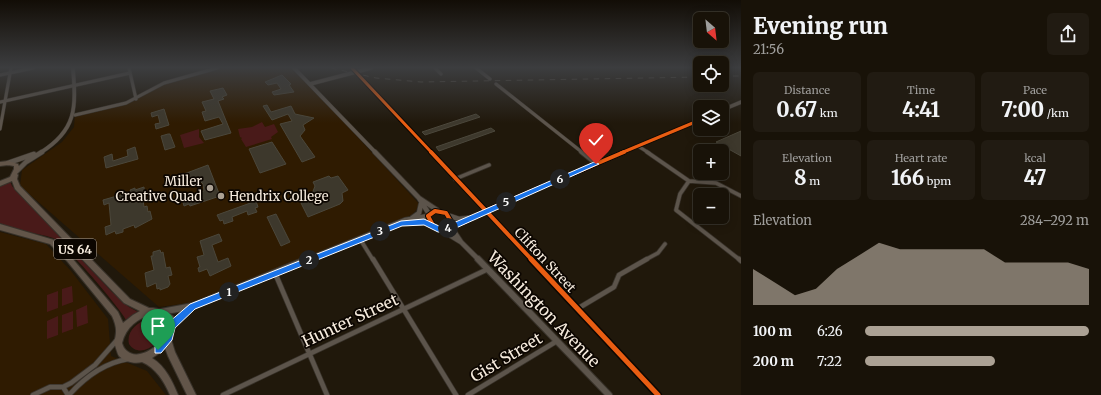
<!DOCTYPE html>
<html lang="en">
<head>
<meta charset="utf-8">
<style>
	body { margin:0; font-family:Merriweather,serif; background:#211b12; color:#f1f3f6; height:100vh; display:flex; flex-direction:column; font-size:15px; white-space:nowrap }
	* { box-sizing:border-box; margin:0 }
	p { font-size:13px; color:#9f9e9c }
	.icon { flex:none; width:22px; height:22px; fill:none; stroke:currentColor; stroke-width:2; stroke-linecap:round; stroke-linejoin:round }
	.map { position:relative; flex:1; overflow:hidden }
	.side { display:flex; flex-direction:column; background:#181208; width:360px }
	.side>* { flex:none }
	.needle { width:26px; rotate:152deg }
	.tools { position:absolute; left:693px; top:12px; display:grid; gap:8px }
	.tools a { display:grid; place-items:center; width:36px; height:36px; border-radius:6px; background:#181208; box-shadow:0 2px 10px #0003,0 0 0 1px #363229; font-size:20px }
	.pin { position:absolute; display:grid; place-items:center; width:34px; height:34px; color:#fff; margin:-41px -17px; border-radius:50% 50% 50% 0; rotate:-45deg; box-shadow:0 0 4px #0007 }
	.pin .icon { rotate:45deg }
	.km { position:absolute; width:20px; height:20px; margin:-10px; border-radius:50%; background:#222; color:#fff; font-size:11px; line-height:20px; text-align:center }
	.round { display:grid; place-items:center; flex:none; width:42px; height:42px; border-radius:6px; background:#211b12 }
	.summary { display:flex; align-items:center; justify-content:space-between; height:68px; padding:0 12px }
	h1 { font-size:22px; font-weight:800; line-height:30px }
	.metrics { display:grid; grid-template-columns:repeat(3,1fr); gap:6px; height:68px; padding:4px 12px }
	.metrics div { display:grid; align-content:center; border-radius:6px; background:#211b12; text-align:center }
	.metrics b { font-size:20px; font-weight:800 }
	.metrics small { font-size:11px; font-weight:400 }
	.metrics p { font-size:11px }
	.chart { height:112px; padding:8px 12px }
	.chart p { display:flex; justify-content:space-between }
	.chart svg { width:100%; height:72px; margin-top:4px; fill:#aba194; opacity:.7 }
	ul { padding:0 12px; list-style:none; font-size:13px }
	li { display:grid; grid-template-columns:64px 48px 1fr; align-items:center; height:30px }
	li i { height:10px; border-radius:5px; background:#aba194 }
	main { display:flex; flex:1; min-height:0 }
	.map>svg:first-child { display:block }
	.built { fill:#2f1b01 }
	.green { fill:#491a19 }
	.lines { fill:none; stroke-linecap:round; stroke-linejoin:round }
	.stream { stroke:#040901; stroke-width:1 }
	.building { fill:#3d382c; stroke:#4b473b }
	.minor-far2-casing { stroke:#38322a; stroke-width:4 }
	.minor-far1-casing { stroke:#38322a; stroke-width:5 }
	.minor-casing { stroke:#38322a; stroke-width:6 }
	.tertiary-far2-casing { stroke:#38322a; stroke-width:4.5 }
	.tertiary-far1-casing { stroke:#38322a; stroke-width:6 }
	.tertiary-casing { stroke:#38322a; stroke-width:8 }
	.primary-casing { stroke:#38322a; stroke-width:2 }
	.minor-far2 { stroke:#5c544b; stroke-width:3 }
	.minor-far1 { stroke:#5c544b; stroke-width:3.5 }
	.minor { stroke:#5c544b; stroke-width:4.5 }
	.tertiary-far2 { stroke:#5c544b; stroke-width:3.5 }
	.tertiary-far1 { stroke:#5c544b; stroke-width:4.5 }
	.tertiary { stroke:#5c544b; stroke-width:6 }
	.primary { fill:#625549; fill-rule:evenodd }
	.rail { stroke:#595348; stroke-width:1; stroke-dasharray:5.5 5.5; stroke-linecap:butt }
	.cycleway-far2-casing { stroke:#0c0601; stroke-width:5 }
	.cycleway-far1-casing { stroke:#0c0601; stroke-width:6 }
	.cycleway-casing { stroke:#0c0601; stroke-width:8 }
	.cycleway-far2 { stroke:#e95d12; stroke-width:3 }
	.cycleway-far1 { stroke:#e95d12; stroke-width:4 }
	.cycleway { stroke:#e95d12; stroke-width:5 }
	.route { fill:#1a73e8; stroke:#fff }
	.poi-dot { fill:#aba194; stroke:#0c0601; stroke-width:1.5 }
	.labels { text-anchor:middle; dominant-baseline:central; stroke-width:3.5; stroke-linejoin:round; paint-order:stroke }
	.shield { fill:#0c0601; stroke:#b0a69b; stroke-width:1 }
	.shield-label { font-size:12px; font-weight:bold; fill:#f6ebdd }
	.poi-label { font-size:13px; fill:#f6ebdd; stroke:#0c0601; text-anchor:end }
	.street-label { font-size:13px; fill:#f6ebdd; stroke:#0c0601 }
	.near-street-label { font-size:16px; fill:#f6ebdd; stroke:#0c0601 }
</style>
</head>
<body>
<main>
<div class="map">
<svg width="741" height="395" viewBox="0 0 741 395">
	<rect width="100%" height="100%" fill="#20180b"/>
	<path class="built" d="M217,68H294L420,205L412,215L189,303L159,307L20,186L22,170L62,142L74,127L75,115L136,99L173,80Z
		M0,232L46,244L71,271L108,319L111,356L147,371L166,395H0Z"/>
	<path class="green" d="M262,122L265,127L274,124L278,132L271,137L272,139L246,147L241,139L242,138L240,137L238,129L252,127Z
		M199,129V137L204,143L184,148L180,135Z
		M10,181L12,186L112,292L129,307L138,312L126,320C120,308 64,242 53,238C36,232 16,232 0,223V186Z
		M72,286L73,302L62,306V289Z
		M58,291V308L47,312V295Z
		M87,305L88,323L77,327L76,310Z
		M73,311V329L62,333V315Z
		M58,316V335L47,339V321Z
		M148,319H155L162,325C167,341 140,361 129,344C126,332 137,322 148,319Z"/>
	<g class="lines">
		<path class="stream" d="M301,70L302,68"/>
	</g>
	<path class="building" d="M282,75L291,84L289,85L294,92L274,95L272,92L281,89L277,83L268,85L265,82Z
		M223,88L227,95L222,97L224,99L218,101L231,133L205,140L201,131L223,124L219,117L205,121L202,112L206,111L202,102L214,99L210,91Z
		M267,105L271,112L291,106L295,114L314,118L303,125L305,130L300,136L315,157L302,162L280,124L292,121L288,114L272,120L263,106Z
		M164,109L169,125L156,129L155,124L160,123L158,115L152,117L151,113Z
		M476,114L480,117L425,135L422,132Z
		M491,128L495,131L439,151L436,147Z
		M741,131V156L716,142Z
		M168,134H170L175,147L165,150L161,136Z
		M272,142L286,164L260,173L249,149Z
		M135,147L138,159L106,168L104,157L112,154L113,161L128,156L127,150Z
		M208,165L220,196L190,206L189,204L184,206L182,199L204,191L203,184L197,178L180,184L176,177Z
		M329,176L331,178L338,176L348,190L342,193L343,201L340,204L308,217L301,203L307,200L312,194L315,186L313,182Z
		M144,187L145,199L143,200L144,207L147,206L148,212L150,211L152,219L135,228L134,225L123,229V232L116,234L115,231L106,235L105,227L111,225L109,203L104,205L103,200L131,192L130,190L135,188V190Z
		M256,201L258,207L255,208L257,212L248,215L247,211L232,217L233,221L224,224L223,220L220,221L217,215Z
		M276,214L290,242L281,246L267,217Z
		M219,234L222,241L212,245L218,262L228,258L231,266L210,276L207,269L199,272L198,268L200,267L197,257L204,255L200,241Z
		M160,250L161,253L163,252L166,268L170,267L172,275L168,276L170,284L168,287L160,290V288L157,289L156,283L147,287L145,273L154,270L151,256H153V252Z"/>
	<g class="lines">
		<defs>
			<path id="minor-far2" d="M129,68L136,99
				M352,68L432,153
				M435,68L441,74
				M476,68L490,79
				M0,75L33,68
				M496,84L583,153
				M0,102L130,73
				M75,115L126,103L164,83L217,68
				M0,129L11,68
				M638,146L649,153"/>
			<path id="minor-far1" d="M431,152L532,260
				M581,152L596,164
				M647,152L689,181
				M455,179L489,165
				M689,181L680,194L676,210L740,260
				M689,181L716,183L741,196
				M360,239L373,260
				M645,260L658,253L665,244"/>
			<path id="minor" d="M373,259L456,395
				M531,259L658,395
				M739,259L741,261
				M275,273L327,395
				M577,309L614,287L619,275L647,259
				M63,387L68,395
				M33,395L50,387H63L71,383L95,365L117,340
				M69,395C85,377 104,363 128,359
				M223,395L488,269
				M468,395L557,341"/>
			<path id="tertiary-far2" d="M294,68L376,153
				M310,84L371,68
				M722,110L741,102
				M40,153C77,130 76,108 73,68
				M621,153L700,120"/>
			<path id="tertiary-far1" d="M375,152L419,198L437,210
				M8,163L34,154
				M17,171L26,162L42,152
				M419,198L429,214
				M435,211L446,213L453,225L441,229L434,227L428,216Z
				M450,216L459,219L468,218
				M412,218L419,213L421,204
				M403,223L419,221L431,224
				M453,225L465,222L485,211L624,152
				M451,227L461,242
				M443,231L461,242L479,260
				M306,260L405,220L428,216"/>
			<path id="tertiary" d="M478,259L609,395
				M161,312L193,306L308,259
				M171,325L193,306"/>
			<path id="primary" d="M8,161L18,164L20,169L17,174L18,175L17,179L20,186L130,299L149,308H153L164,310L173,316L174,319V330L171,339L175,352L196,395H187L168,356L165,348L161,352L152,358C166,367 172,381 178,395H170C164,381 156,368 142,362C135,364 125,362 119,356C117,353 116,347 114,343C117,332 117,327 112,316L67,261L50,244L0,230V224L54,240L71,257L118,312L123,323L133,315L140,311L124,303L15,189L12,181L0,186V181L10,177L14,169V166L8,165L0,166V162ZM153,314L159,315L166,321C166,324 167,327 166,330C164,344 139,362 127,351C124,349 123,346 122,343C126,327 138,318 153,314Z"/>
		</defs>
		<use href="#minor-far2" class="minor-far2-casing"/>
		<use href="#minor-far1" class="minor-far1-casing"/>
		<use href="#minor" class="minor-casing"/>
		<use href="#tertiary-far2" class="tertiary-far2-casing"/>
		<use href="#tertiary-far1" class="tertiary-far1-casing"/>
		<use href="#tertiary" class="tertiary-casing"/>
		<use href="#primary" class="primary-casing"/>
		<use href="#minor-far2" class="minor-far2"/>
		<use href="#minor-far1" class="minor-far1"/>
		<use href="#minor" class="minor"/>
		<use href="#tertiary-far2" class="tertiary-far2"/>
		<use href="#tertiary-far1" class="tertiary-far1"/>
		<use href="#tertiary" class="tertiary"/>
		<use href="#primary" class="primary"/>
		<path class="rail" d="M331,68L376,78L421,82L700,77
			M722,76H741"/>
		<defs>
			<path id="cycleway-far2" d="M352,68L432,153
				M621,153L700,120"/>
			<path id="cycleway-far1" d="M431,152L532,260
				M435,211L446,213L453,225L441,229L434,227L428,216Z
				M453,225L465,222L485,211L624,152"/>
			<path id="cycleway" d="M531,259L658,395"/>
		</defs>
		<use href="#cycleway-far2" class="cycleway-far2-casing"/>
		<use href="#cycleway-far1" class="cycleway-far1-casing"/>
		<use href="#cycleway" class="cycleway-casing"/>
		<use href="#cycleway-far2" class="cycleway-far2"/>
		<use href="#cycleway-far1" class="cycleway-far1"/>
		<use href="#cycleway" class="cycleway"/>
	</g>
	<linearGradient id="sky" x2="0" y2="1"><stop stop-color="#120d06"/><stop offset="0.55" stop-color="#3c3d3f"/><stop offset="1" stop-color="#3c3d3f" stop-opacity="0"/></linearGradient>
	<rect width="741" height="123" fill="url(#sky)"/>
	<path class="route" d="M594,162L599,164L447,232H438L424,225L402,226L195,309L175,328L172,340L161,353H155V347L165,335L168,323L190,304L401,221L424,219L439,226L444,227Z"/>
	<g class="poi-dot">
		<circle cx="210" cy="188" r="4"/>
		<circle cx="221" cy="196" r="4"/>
	</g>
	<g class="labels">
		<rect class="shield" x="54" y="239" width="42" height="20" rx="3"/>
		<g class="shield-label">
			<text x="75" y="249">US 64</text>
		</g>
		<g class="poi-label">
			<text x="202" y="181">Miller<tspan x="202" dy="15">Creative Quad</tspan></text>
			<text x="229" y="196" text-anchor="start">Hendrix College</text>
		</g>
		<g class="street-label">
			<text transform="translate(545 260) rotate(47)">Clifton Street</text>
		</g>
		<g class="near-street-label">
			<text transform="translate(544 309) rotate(46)">Washington Avenue</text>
			<text transform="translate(350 320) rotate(-25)">Hunter Street</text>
			<text transform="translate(506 357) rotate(-31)">Gist Street</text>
		</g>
	</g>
</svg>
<div class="tools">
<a><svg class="needle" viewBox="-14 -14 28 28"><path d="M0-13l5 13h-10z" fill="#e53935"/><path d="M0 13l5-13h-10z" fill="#9f9e9c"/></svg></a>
<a><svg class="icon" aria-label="locate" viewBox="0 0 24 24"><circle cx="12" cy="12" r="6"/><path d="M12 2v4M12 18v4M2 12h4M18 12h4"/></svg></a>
<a><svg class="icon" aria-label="layers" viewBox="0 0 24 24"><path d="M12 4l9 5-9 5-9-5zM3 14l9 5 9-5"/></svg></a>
<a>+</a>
<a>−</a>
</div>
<div class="pin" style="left:158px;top:350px;background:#1e9e55"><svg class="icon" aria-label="arrive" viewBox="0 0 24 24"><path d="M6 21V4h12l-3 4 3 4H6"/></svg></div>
<div class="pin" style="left:596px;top:164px;background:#d93025"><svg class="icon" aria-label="check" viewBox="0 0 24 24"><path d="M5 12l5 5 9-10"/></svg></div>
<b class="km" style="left:229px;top:292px">1</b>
<b class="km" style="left:309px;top:260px">2</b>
<b class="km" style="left:380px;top:231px">3</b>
<b class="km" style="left:448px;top:228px">4</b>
<b class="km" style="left:506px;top:202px">5</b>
<b class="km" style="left:560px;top:179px">6</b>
</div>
<section class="side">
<div class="summary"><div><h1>Evening run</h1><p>21:56</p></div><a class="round"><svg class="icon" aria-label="share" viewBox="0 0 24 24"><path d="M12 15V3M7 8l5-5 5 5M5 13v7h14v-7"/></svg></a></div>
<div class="metrics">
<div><p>Distance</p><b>0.67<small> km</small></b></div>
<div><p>Time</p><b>4:41</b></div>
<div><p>Pace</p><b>7:00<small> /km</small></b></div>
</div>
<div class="metrics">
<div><p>Elevation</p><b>8<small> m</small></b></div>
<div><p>Heart rate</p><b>166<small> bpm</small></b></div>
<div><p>kcal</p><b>47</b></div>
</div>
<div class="chart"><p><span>Elevation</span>284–292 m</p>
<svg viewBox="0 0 160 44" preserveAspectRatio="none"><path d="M0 44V22L10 30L20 38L30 34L40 22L50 14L60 6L70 10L80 10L90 10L100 10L110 10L120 18L130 18L140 18L150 18L160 22V44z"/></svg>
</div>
<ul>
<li><b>100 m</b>6:26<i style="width:100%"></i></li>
<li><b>200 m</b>7:22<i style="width:58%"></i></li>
</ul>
</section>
</main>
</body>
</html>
